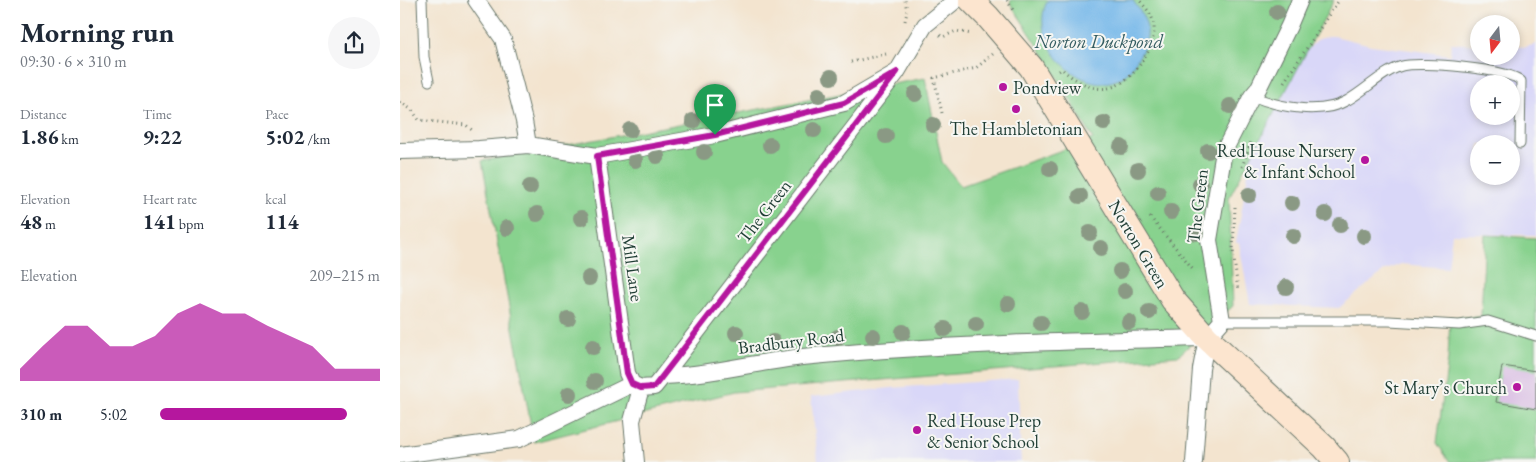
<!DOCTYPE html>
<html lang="en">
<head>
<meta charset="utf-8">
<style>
	body { margin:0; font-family:"EB Garamond",serif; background:#f6f6f7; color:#1f2937; height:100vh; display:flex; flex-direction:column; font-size:19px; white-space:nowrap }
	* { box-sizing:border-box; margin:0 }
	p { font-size:16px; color:#747a83 }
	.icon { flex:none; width:28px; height:28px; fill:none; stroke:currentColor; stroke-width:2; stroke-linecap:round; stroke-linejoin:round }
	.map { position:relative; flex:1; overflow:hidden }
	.panel { display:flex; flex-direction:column; background:#fff; width:400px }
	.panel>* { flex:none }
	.needle { width:32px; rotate:196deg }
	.fabs { position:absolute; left:1070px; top:15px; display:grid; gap:10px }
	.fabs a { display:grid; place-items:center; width:50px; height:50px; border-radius:50%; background:#fff; box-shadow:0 2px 8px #0003; font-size:25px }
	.pin { position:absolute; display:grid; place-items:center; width:42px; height:42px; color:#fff; margin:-51px -21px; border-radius:50% 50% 50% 0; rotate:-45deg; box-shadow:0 0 5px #0007 }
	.pin .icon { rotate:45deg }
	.round { display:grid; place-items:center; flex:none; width:52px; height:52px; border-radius:26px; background:#f6f6f7 }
	.headline { display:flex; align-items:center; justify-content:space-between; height:85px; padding:0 20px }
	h1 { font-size:28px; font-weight:700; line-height:38px }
	.stats { display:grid; grid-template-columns:repeat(3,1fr); gap:8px; height:85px; padding:5px 20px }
	.stats div { display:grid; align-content:center }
	.stats b { font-size:21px; font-weight:700 }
	.stats small { font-size:14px; font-weight:400 }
	.stats p { font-size:14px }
	.chart { height:140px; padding:10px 20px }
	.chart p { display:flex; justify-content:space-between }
	.chart svg { width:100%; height:90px; margin-top:5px; fill:#b5179e; opacity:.7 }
	ul { padding:0 20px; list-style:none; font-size:16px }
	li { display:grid; grid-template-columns:80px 60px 1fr; align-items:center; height:38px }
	li i { height:12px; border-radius:6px; background:#b5179e }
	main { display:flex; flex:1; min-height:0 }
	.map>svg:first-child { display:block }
	.built { fill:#d9d7f8; fill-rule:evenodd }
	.green { fill:#88d28e; stroke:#548861 }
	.water { fill:#74b7e9; stroke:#4a7a8e }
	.building { fill:#d5b6e1 }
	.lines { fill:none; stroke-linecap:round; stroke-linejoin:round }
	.lane-casing { stroke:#69776a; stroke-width:11 }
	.street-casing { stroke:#69776a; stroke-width:18 }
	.secondary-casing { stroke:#69776a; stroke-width:26 }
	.path { stroke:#69776a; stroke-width:3; stroke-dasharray:1 4; stroke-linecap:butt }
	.lane { stroke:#fff; stroke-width:9 }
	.street { stroke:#fff; stroke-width:16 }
	.secondary { stroke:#fce5cf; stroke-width:24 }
	.tree { fill:#8a9984 }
	.route-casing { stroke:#fff; stroke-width:10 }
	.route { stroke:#b5179e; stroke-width:6 }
	.poi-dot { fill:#b5179e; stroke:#f6f6f2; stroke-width:2 }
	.labels { text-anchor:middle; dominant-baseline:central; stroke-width:4; stroke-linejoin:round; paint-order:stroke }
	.poi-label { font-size:18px; fill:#1f3d34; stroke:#f6f6f2; text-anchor:start }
	.street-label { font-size:18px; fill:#1f3d34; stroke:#f6f6f2 }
	.water-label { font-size:19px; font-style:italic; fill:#345c61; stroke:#f6f6f2 }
</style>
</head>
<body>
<main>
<section class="panel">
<div class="headline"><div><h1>Morning run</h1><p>09:30 · 6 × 310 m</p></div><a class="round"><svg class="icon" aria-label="share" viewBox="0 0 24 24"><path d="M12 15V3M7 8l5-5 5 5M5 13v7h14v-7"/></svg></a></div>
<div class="stats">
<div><p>Distance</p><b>1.86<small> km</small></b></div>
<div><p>Time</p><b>9:22</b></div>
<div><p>Pace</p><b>5:02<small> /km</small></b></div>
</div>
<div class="stats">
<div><p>Elevation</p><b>48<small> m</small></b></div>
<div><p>Heart rate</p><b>141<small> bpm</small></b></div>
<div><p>kcal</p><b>114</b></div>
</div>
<div class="chart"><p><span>Elevation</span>209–215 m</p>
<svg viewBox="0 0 160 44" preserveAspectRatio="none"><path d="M0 44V38L10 27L20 17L30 17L40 27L50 27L60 22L70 11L80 6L90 11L100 11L110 17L120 22L130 27L140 38L150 38L160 38V44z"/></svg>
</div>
<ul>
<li><b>310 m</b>5:02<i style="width:85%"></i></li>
</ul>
</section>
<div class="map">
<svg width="1136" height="462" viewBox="0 0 1136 462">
	<rect width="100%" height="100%" fill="#f6f6f2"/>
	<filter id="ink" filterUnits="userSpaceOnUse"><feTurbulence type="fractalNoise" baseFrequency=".02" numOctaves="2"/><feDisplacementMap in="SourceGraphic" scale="10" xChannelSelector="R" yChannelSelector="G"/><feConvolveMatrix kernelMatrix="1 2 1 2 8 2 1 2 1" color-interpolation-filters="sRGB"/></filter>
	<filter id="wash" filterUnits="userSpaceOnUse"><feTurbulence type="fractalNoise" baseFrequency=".0096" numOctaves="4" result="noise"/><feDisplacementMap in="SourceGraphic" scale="20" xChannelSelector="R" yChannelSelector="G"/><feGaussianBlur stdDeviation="1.12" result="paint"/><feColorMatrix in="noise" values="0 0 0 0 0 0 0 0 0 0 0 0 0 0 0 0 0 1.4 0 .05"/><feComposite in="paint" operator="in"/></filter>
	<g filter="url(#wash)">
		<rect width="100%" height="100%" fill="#f3e4cf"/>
		<path class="built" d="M928,36H934L971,45L1050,55L1051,43L1079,45V56H1111V46L1126,47L1136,44V235L1052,234L1048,268L1001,264L984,271L939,308L850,304L839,243H836L855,132L905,52L917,40ZM1079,84H1111V116H1079ZM1079,144H1111V176H1079Z
			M618,379L621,462H418L411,397L491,388Z"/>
		<path class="green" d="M611,0H934L829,198L833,306L778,356L334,392L134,442L82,161L525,78L542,162L561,186L693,139L646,58L610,3Z
			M1085,235L1136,238V462H1050L1037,443L1048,359L1050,317H1081Z"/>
		<path class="water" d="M648,0H732L734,2C747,20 753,33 740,55C736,61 731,71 724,76C683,104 625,39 648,0Z"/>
		<g id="blocks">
			<path class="building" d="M1102,366L1136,371V409L1096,402Z"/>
		</g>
	</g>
	<g filter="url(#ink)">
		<use href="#blocks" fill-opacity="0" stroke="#69776a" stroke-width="1"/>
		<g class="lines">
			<defs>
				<path id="lane" d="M22,0L24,57L29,81
					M852,96C878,107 921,116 948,100C966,90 982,72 1002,66C1019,61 1110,69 1121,81L1120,144
					M822,321H989L1059,325L1088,321L1136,336"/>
				<path id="street" d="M76,0L103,39L124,121L128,145
					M0,151L79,149L128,145L197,156L315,135L444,103L497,72
					M197,156L227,373L232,384
					M263,376L497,72L525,25L556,0
					M232,384L241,388L254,387L263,376C314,375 363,360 413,356C545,344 676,341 807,338
					M0,455L119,439L232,384
					M236,462L232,421L241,388
					M794,462L801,369L807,338L822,321L809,240L824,151L852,96L858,89L889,26L900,0"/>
				<path id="secondary" d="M571,0L588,17L631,67L773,300L807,338L924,447L937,462"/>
			</defs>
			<use href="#lane" class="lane-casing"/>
			<use href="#street" class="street-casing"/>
			<use href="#secondary" class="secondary-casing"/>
			<path class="path" d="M607,0L613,10
				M505,21L507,12L505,0
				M540,35L543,37L556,31L572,34
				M451,62L486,54
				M659,71L662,69C669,76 676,80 684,84C711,97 730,80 744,59C750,49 755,37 754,26C753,15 746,8 739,0
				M884,82L939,0
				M0,102L12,110L19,120L66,125L72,130
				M542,113L534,78L576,68L593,54
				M842,167L851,142
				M835,207L833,250L838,291
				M750,217L794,270"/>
			<use href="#lane" class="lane"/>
			<use href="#street" class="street"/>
			<use href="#secondary" class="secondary"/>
		</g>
		<g class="tree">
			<circle cx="877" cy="12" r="8"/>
			<circle cx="431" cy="77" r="8"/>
			<circle cx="515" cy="94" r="8"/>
			<circle cx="419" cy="95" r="8"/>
			<circle cx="830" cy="106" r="8"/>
			<circle cx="293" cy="121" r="8"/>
			<circle cx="704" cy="123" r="8"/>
			<circle cx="533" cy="125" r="8"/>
			<circle cx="230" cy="130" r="8"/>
			<circle cx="414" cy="130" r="8"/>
			<circle cx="486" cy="136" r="8"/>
			<circle cx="370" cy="145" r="8"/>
			<circle cx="721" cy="147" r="8"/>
			<circle cx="808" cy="151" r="8"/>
			<circle cx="304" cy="152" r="8"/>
			<circle cx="257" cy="156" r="8"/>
			<circle cx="235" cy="160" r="8"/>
			<circle cx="650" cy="169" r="8"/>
			<circle cx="738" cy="170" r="8"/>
			<circle cx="800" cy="184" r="8"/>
			<circle cx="130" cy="187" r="8"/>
			<circle cx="758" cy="193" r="8"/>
			<circle cx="849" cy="195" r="8"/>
			<circle cx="680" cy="196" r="8"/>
			<circle cx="892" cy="203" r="8"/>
			<circle cx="771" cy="212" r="8"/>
			<circle cx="137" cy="214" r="8"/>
			<circle cx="925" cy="214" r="8"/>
			<circle cx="181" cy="218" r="8"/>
			<circle cx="940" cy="225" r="8"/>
			<circle cx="107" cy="228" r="8"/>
			<circle cx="690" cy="233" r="8"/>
			<circle cx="796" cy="233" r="8"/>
			<circle cx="893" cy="236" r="8"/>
			<circle cx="964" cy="236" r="8"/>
			<circle cx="701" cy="248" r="8"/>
			<circle cx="720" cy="271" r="8"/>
			<circle cx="189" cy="278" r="8"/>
			<circle cx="886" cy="287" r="8"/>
			<circle cx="725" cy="291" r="8"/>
			<circle cx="608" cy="304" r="8"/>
			<circle cx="682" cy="312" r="8"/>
			<circle cx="749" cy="312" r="8"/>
			<circle cx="168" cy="319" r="8"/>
			<circle cx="729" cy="322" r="8"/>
			<circle cx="641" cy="323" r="8"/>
			<circle cx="576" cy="324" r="8"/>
			<circle cx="545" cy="329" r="8"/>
			<circle cx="503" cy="332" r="8"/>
			<circle cx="336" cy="333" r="8"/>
			<circle cx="473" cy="336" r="8"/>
			<circle cx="438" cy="337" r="8"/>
			<circle cx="373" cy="342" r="8"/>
			<circle cx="193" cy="347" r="8"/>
			<circle cx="195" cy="381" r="8"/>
			<circle cx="169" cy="394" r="8"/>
		</g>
	</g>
	<g class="lines" filter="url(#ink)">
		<defs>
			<path id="route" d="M497,72L254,387L241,388L232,384L227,373L197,156L315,135L444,103Z"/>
		</defs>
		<use href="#route" class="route-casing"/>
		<use href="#route" class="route"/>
	</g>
	<g class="poi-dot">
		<circle cx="603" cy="87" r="5"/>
		<circle cx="616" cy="109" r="5"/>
		<circle cx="965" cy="160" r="5"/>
		<circle cx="1117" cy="387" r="5"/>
		<circle cx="517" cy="430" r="5"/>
	</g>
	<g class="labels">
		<g class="poi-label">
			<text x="613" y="87">Pondview</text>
			<text x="616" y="128" text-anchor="middle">The Hambletonian</text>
			<text x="955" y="150" text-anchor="end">Red House Nursery<tspan x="955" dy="21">&amp; Infant School</tspan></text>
			<text x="1107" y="387" text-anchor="end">St Mary’s Church</text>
			<text x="527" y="420">Red House Prep<tspan x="527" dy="21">&amp; Senior School</tspan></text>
		</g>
		<g class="street-label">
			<text transform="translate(797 206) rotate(-83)">The Green</text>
			<text transform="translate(364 211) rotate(-52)">The Green</text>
			<text transform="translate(739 244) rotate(59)">Norton Green</text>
			<text transform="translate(233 268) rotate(82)">Mill Lane</text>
			<text transform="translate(391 341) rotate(-7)">Bradbury Road</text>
		</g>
		<g class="water-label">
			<text x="699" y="41">Norton Duckpond</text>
		</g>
	</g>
</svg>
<div class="fabs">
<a><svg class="needle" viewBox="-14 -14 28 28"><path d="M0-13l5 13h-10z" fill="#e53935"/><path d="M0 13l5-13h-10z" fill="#747a83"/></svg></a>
<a>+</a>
<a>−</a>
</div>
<div class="pin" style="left:315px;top:135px;background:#1e9e55"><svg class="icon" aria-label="arrive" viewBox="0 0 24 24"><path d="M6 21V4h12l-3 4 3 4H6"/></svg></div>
</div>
</main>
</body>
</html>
